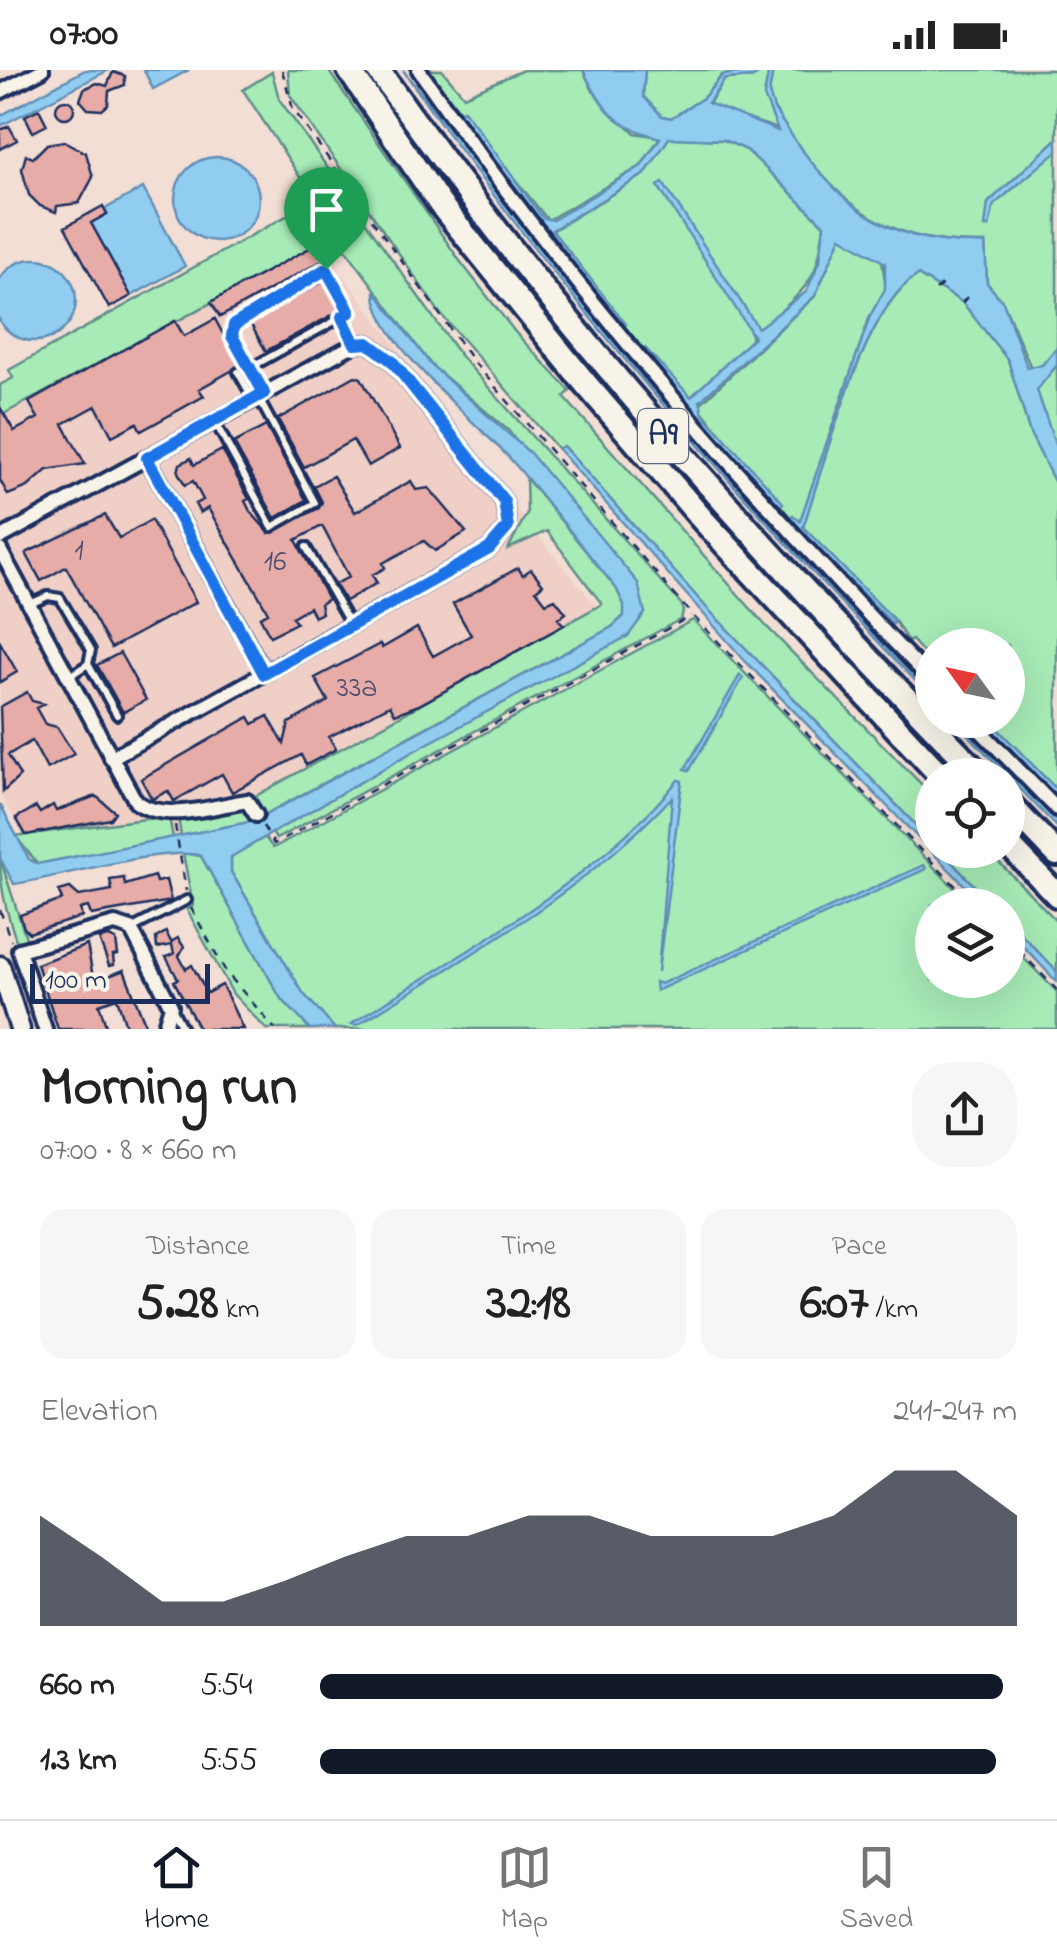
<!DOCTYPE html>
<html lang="en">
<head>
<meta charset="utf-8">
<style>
	body { margin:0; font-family:"Indie Flower",sans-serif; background:#f6f6f6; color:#222; height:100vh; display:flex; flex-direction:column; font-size:38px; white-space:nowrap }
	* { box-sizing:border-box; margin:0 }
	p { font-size:32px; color:#767676 }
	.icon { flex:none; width:55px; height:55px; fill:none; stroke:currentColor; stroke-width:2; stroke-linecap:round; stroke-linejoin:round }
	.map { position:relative; height:959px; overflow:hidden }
	.sheet { display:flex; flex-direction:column; background:#fff; flex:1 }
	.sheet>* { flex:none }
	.needle { width:65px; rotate:303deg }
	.fabs { position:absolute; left:915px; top:558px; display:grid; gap:20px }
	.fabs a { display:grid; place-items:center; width:110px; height:110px; border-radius:50%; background:#fff; box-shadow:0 10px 40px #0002; font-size:50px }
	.scale { position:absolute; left:30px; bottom:25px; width:180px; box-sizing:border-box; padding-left:10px; border:5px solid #1b2f5e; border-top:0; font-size:28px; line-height:35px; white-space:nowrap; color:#1b2f5e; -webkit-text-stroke:8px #f7f3e8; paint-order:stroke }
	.pin { position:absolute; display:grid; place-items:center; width:85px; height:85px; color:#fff; margin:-102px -42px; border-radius:50% 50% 50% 0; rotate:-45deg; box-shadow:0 0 10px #0007 }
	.pin .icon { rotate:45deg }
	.round { display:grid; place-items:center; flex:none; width:105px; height:105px; border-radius:40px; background:#f6f6f6 }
	.overview { display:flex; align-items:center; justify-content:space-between; height:170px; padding:0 40px }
	h1 { font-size:55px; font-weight:800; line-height:75px }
	.stats { display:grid; grid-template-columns:repeat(3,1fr); gap:15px; height:170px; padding:10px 40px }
	.stats div { display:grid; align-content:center; border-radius:25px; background:#f6f6f6; text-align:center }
	.stats b { font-size:50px; font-weight:800 }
	.stats small { font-size:28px; font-weight:400 }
	.stats p { font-size:28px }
	.chart { height:280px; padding:20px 40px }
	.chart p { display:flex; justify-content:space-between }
	.chart svg { width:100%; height:180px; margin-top:10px; fill:#111827; opacity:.7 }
	ul { padding:0 40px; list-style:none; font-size:32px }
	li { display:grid; grid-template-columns:160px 120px 1fr; align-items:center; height:75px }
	li i { height:25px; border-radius:12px; background:#111827 }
	.status { display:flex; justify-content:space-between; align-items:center; height:70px; padding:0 50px; background:#fff; direction:ltr }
	.status svg { height:28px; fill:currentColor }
	.tab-bar { display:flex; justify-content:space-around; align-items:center; height:140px; border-top:2px solid #e0e0e0; background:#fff; font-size:28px; color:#767676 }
	.tab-bar a { display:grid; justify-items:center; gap:5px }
	.tab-bar .selected { color:#111827 }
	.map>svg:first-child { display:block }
	.built { fill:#efcfc6 }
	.green { fill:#a7ebb6; stroke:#618d8a; stroke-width:2.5 }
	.water { fill:#91cdf1; stroke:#628eb6; stroke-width:2.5 }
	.building { fill:#e7aca7; stroke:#1b2f5e; stroke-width:2.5 }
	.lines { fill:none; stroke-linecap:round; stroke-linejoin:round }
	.lane-casing { stroke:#1b2f5e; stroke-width:14 }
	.street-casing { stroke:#1b2f5e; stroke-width:20 }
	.secondary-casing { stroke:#1b2f5e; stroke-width:25 }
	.highway-casing { stroke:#1b2f5e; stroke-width:30 }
	.path { stroke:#1b2f5e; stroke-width:2.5; stroke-dasharray:8 8; stroke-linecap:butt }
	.lane { stroke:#f7f3e8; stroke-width:6 }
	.street { stroke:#f7f3e8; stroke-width:12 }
	.secondary { stroke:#f7f3e8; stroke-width:18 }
	.highway { stroke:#f7f3e8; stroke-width:22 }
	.route-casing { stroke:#fff; stroke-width:20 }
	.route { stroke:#1a73e8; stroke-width:12 }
	.labels { text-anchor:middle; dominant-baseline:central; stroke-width:10; stroke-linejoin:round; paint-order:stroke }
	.number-label { font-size:30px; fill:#4e4e70 }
	.shield { fill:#f7f3e8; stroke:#5d6a87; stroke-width:2.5 }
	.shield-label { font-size:32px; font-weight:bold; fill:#1b2f5e }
</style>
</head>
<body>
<div class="status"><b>07:00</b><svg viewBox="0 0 49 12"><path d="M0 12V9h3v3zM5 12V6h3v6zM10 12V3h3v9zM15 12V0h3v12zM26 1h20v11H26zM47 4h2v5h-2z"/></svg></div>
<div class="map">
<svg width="1057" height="959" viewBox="0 0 1057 959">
	<rect width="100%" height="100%" fill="#f2ded4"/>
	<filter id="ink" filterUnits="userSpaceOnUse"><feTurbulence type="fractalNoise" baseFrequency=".01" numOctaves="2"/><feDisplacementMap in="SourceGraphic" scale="20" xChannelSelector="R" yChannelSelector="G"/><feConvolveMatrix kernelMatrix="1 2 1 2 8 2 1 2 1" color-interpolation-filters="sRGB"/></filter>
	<g filter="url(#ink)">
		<path class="built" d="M314,166L530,457L610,552L484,600L185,768L55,785L22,763L0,724V344Z"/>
		<path class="green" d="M288,0H328L460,191L515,262L570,321L564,327L766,556L932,725V772L705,536L564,377L558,379L439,242L290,25Z
			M427,0H442L464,26L523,0H583L593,21L635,63L660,67L641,96L548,150Z
			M645,0H758L722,5L703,28L672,48L662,46L643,26Z
			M764,0H769L764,26L780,60L708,35L725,9L753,7Z
			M773,0H1057V69L988,133L989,156L993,135L1057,77V380L1046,355L1031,298L1003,232L987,213L985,173C877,175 829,126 774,39L769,23Z
			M272,2L279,29L459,284L682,535L683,542L681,549L276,769L271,761L645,543L508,360L431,295L336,166L0,346V315L13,308L9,300L315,130L243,20Z
			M669,67L724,70L747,80L824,155C819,198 815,211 783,239C774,247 769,255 758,258L748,248L752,272L691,327L642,280L552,161L645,104Z
			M841,166L882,190L886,219L870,246L800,452L791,448L698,336L815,226Z
			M918,205L962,232L1008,290L1030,363L1057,417V720L989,650H1008V575H932V592L912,570L908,572L895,551L803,457C824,396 863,236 918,205Z
			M526,408L616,518L625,535L624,546L612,557L262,746L252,728L602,534L547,461L508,479L527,443Z
			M693,550L971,835H932V910H1008V872L1057,922V959H335L303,923L231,802V787L264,766L273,778Z
			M245,736L254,751L181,766L178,746Z
			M169,746L173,768L38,794L15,766Z
			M940,780H987L1057,851V902L1008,850V835H993Z
			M183,783L201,786L280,927L310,959H266L233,924L187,840L193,836Z
			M0,788L28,874L17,873C7,844 0,819 0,788Z"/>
		<path class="water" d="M85,0H109L0,56V46Z
			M144,0H189L153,19Z
			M403,0L646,311L815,502L932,623V628C741,431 560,226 403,0Z
			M583,0H645L643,26L662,46L671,48L703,28L723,5L764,0L753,7L725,9L708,33L778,61L764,26L769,0H773L769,23L774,39C831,126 875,176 985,173L987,213L1003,232L1027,297L1042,295L1057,277V295L1037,320L1057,380V417L1030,363L1008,290L962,232L918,205C863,235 824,396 803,457L895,551L893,554L789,450L793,445L800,451L870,246L885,219V193L841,167L815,226L700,331L703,344L783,433L780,436L641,281L645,278L691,327L754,267L658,116L663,113L758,258L806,222L820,191L824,155L747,80L724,70L669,68L645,104L552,160L626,254L622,257L458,42L464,40L543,148L553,150L641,96L660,68C615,56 603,41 583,0Z
			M1057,69V81L994,135L989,157H985L988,133Z
			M175 129a42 42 0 1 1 84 0a42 42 0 1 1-84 0Z
			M143,118L185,196L131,226L91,153L107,144L105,139Z
			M-6 230a41 41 0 1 1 82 0a41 41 0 1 1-82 0Z
			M375,221L431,295L530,383L638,513L645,543L628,566L414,681L231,787V802L303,923L335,959H310L280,927L201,786C167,775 57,808 14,814L0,788V734L29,789L38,794L254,751L612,557L624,546V535L616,518C582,477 549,433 513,392C482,357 372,268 375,221Z
			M563,376L705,536L932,772V780H940L993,835H984L746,592L558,379Z
			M740,605L743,608L689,701L685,699Z
			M954,650H959L1057,751V757Z
			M982,650H989L1057,720V727Z
			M678,710L682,711L658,902L672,727C583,823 467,886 357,955L351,954C461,883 595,812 678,710Z
			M924,795L926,799L656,921L655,912L661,914Z
			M1008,850L1057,902V912L1008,860Z"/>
		<path class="building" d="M113,2L125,6V15L109,21L108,35L102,40L88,39L80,30L84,19L97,13L107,16Z
			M56 39a9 9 0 1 1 18 0a9 9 0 1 1-18 0Z
			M39,39L47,55L33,62L25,46Z
			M9,56L17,70L0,79V60Z
			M64,71L86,83L93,107L79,133L57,136L56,142L40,136L29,125L22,99L26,85L33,88L47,74Z
			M103,136L107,144L91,153L131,226L109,238L65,157Z
			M317,174L325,189L220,247L211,232Z
			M324,211L341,240L266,281L250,253Z
			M215,249L240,296L199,319L204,326L141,361L137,353L112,366L96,336L63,354L85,394L47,400L28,417L8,425L0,410V337L14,361L38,348L29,332L175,251L184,266Z
			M355,306L361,308L400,378L368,396L353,370L304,397L278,349Z
			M266,356L306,430L275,448L234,373Z
			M222,380L249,429L245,431L250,441L269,463L319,438L322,432L314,416L333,406L355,442L411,411L416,420L429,418L466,462L435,481L424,471L383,493L385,498L372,505L377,513L345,531L335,514L349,507L322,456L296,470L328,529L320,534L322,543L314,547L309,537L292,547L296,553L270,566L260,547L268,543L259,526L208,438L200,443L195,434L203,430L193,411L185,415L178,402L180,394L191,388L194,395Z
			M105,445L119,468L151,450L196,532L111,578L66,497L41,511L26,483Z
			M518,498L523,505L531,499L543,514L536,520L546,533L555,529L566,543L558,549L564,555L419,635L395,644L390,635L329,667L336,679L306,695L301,685L232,722L222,704L174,731L168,721L152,729L141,709L249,647L253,654L268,646L284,674L289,653L328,631L315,608L380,574L382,578L417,558L433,586L471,565L453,534Z
			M0,572L17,602L0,612Z
			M120,583L146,630L123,642L97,595Z
			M27,622L32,631L44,634L36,638L45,654L57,657L74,684L47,699L32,671L8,685L20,706L3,722L0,637Z
			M96,726L115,742L110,749L26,765L16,748L36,737L40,743L53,735L56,741Z
			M154,806L156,812L166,810L171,831L91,845L88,837L80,839L82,847L29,863L24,858L20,845L62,830L59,821L70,818L79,826L112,820L110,810L124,808L125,815Z
			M166,862L171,872L178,868L184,877L179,886L186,899L192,895L207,923L222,915L243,959H199L174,911L178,909L166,887L174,884L172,875L157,878L156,868Z
			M109,867L116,870L118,885L113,886L114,895L109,896L99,869Z
			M87,875L94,912L124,900L147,959H127L117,928L99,934L107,959H58L37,894Z"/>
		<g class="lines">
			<defs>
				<path id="lane" d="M250,298L342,247
					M238,302L253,329
					M263,323L232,266L234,255L326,199L350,242L342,247L354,273
					M215,352L272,457L315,433L259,329
					M306,477L350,554
					M30,534L48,526L60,528L91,580L88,594L68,607
					M88,594L117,645
					M131,859L187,830
					M172,938L183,959"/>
				<path id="street" d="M419,0C571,219 746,420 932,611
					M0,22L42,0
					M147,388L264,603
					M0,468L355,274L368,273L392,291L504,431L508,457L489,479L111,688
					M0,480L136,732C166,753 214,736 247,731L256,745
					M970,650L1057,739
					M45,959L19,880L115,854L131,859L171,936L164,959"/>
				<path id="secondary" d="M0,896L20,959"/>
				<path id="highway" d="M349,0L440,134L585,313L703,450L940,705
					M378,0C557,255 763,482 980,705
					M1008,733L1057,784
					M1008,774L1057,825"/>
			</defs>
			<use href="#lane" class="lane-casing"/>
			<use href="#street" class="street-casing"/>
			<use href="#secondary" class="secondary-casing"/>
			<use href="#highway" class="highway-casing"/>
			<path class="path" d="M282,0L293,39L473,291L692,545L974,835
				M936,220L942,214
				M962,233L967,227
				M175,755L186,821
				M263,756L274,774L691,546
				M191,838L226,902L275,959
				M0,840L11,871
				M1008,869L1057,920"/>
			<use href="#lane" class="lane"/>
			<use href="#street" class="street"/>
			<use href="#secondary" class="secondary"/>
			<use href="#highway" class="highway"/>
		</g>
	</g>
	<g class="lines" filter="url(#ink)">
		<defs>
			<path id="route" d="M326,199L350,242L342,247L355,274L368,273L392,291L504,431L508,457L489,479L264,604L147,388L264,323L232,266L234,255Z"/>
		</defs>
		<use href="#route" class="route-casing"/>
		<use href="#route" class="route"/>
	</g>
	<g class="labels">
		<g class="number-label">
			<text x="79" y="482">1</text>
			<text x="275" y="493">16</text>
			<text x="357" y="619">33a</text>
		</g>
		<rect class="shield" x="638" y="339" width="50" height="54" rx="8"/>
		<g class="shield-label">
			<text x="663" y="366">A9</text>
		</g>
	</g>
</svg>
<div class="fabs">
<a><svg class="needle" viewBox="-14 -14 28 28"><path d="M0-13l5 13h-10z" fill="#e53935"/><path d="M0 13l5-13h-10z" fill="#767676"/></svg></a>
<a><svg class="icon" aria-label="locate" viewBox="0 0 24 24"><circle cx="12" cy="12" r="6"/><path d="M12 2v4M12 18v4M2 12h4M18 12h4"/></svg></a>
<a><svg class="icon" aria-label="layers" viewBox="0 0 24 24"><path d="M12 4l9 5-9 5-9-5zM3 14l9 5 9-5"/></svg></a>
</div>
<div class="scale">100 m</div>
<div class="pin" style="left:326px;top:199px;background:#1e9e55"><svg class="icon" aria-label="arrive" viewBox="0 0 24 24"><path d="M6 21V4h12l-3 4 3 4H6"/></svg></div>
</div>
<section class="sheet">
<div class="overview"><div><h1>Morning run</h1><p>07:00 · 8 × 660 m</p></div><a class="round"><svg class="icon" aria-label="share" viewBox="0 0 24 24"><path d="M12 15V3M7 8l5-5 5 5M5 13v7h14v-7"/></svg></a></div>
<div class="stats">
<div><p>Distance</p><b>5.28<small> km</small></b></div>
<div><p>Time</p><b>32:18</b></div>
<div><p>Pace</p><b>6:07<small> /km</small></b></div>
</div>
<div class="chart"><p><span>Elevation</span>241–247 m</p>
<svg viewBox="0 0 160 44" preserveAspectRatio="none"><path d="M0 44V17L10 27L20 38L30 38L40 33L50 27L60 22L70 22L80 17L90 17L100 22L110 22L120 22L130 17L140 6L150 6L160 17V44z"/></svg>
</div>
<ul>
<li><b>660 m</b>5:54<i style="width:98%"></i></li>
<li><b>1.3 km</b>5:55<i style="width:97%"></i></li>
</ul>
</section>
<nav class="tab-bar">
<a class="selected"><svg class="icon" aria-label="home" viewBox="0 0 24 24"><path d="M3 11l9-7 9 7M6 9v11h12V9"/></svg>Home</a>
<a><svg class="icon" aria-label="map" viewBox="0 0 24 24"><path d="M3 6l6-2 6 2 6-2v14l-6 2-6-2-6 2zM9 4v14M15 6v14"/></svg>Map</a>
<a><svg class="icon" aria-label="saved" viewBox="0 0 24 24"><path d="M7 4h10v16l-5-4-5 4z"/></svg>Saved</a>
</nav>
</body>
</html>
